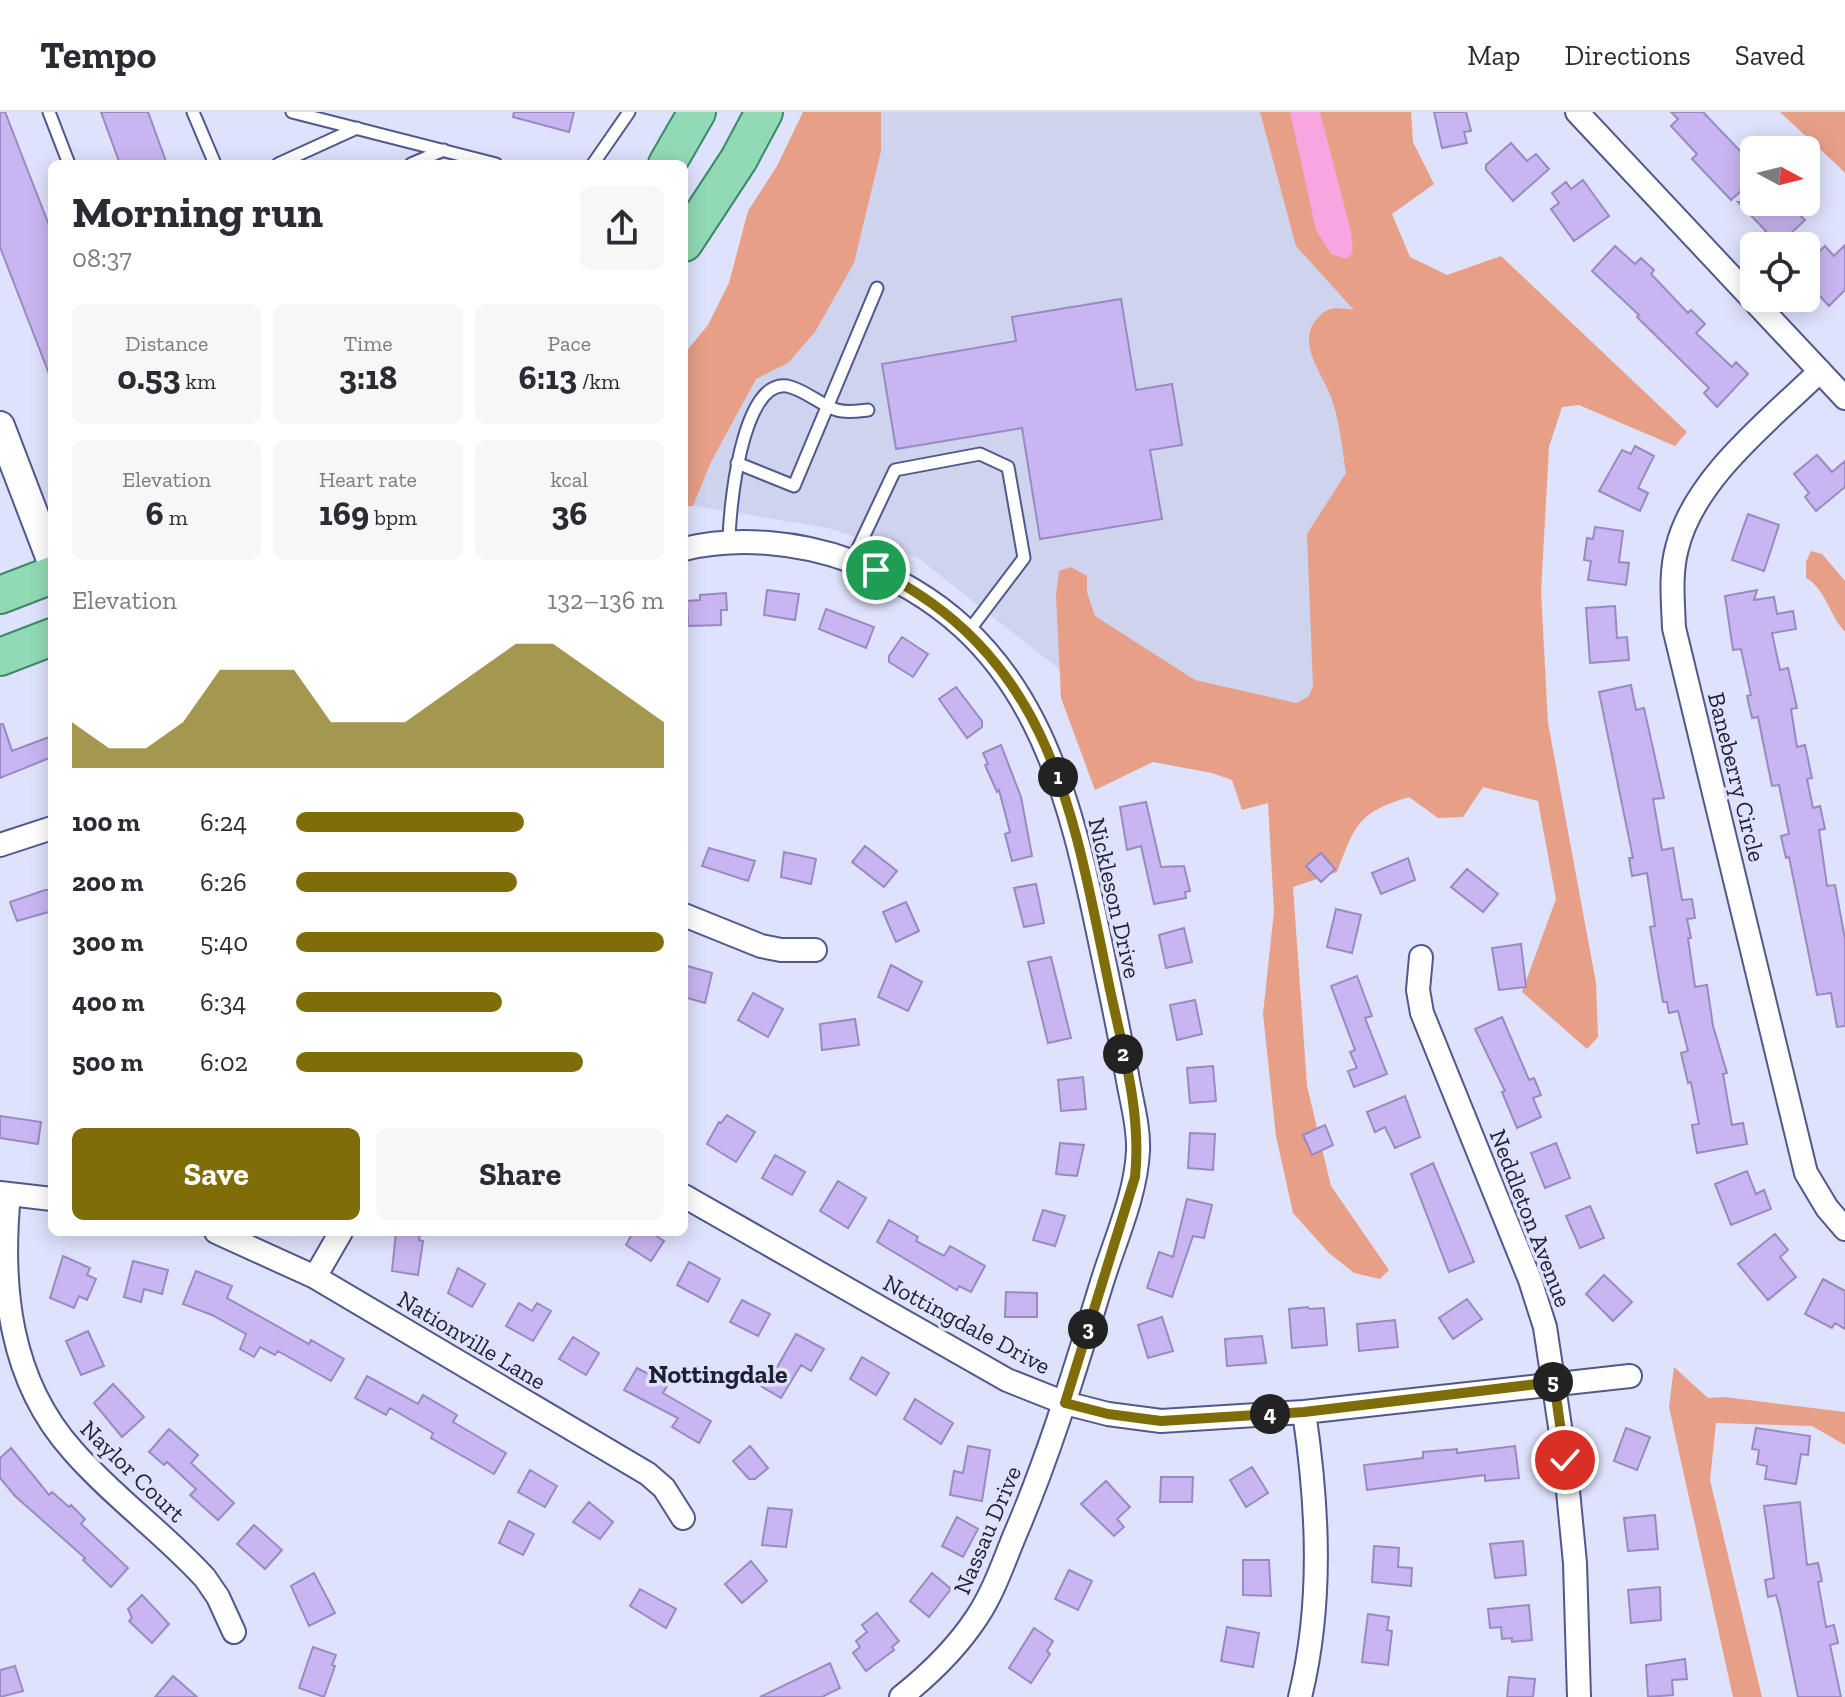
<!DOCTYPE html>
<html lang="en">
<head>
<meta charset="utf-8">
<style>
	body { margin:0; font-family:"Zilla Slab",serif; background:#f7f7f7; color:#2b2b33; height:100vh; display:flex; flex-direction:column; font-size:30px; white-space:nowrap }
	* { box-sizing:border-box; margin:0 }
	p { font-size:26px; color:#7c7c81 }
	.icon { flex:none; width:44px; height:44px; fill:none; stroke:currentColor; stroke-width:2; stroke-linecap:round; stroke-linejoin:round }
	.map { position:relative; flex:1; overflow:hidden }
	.drawer { position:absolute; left:48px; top:48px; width:640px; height:1076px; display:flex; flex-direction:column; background:#fff; border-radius:12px; box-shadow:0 4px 20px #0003 }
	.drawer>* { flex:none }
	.needle { width:52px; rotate:97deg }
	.buttons { position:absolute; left:1740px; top:24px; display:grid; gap:16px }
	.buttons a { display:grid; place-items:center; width:80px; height:80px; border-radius:12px; background:#fff; box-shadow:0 4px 20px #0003; font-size:40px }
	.pin { position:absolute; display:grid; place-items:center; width:68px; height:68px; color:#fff; margin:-34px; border:4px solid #fff; border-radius:50%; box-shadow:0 2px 8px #0007 }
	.km { position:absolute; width:40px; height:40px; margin:-20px; border-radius:50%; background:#222; color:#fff; font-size:22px; line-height:40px; text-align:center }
	.round { display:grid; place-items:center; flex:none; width:84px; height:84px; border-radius:12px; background:#f7f7f7 }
	.overview { display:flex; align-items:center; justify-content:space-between; height:136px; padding:0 24px }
	h1 { font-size:44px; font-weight:800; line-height:60px }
	.stats { display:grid; grid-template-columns:repeat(3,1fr); gap:12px; height:136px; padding:8px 24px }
	.stats div { display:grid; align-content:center; border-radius:12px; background:#f7f7f7; text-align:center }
	.stats b { font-size:34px; font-weight:800 }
	.stats small { font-size:22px; font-weight:400 }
	.stats p { font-size:22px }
	.chart { height:224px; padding:16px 24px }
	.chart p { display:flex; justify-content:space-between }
	.chart svg { width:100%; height:144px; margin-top:8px; fill:#7e6d08; opacity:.7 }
	.cta { display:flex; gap:16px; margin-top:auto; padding:16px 24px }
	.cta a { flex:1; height:92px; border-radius:12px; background:#7e6d08; color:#fff; font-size:32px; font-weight:800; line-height:92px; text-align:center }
	.cta a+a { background:#f7f7f7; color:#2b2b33 }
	ul { padding:0 24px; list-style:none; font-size:26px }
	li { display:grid; grid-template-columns:128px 96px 1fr; align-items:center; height:60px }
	li i { height:20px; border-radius:10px; background:#7e6d08 }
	header { display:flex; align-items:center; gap:48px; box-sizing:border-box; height:112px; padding:0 40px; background:#fff; border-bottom:2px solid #e1e1e2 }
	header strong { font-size:38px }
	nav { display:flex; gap:44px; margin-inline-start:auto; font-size:28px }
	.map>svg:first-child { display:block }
	.built { fill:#cfd4ee }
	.green { fill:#e89f87 }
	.water { fill:#f9a5e1 }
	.building { fill:#c8b6f2; stroke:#9a89c2; stroke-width:2 }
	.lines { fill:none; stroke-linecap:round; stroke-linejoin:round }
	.service-casing { stroke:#52588c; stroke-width:15 }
	.minor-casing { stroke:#52588c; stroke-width:26 }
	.tertiary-casing { stroke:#52588c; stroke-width:32 }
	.primary-casing { stroke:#3a896a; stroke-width:40 }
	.service { stroke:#fff; stroke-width:11 }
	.minor { stroke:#fff; stroke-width:22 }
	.tertiary { stroke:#fff; stroke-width:28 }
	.primary { stroke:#92dab6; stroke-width:36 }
	.route-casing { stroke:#fff; stroke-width:16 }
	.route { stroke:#7e6d08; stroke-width:10 }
	.labels { text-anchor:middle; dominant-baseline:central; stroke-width:7; stroke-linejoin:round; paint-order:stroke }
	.street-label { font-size:24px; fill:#1e2037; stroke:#dee2fb }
	.neighbourhood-label { font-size:26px; font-weight:bold; fill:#1e2037; stroke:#dee2fb }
</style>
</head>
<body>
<header>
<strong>Tempo</strong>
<nav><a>Map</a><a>Directions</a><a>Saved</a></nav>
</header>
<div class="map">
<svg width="1845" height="1585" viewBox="0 0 1845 1585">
	<rect width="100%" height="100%" fill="#dee2fb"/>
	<path class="built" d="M823,0H1346L1403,615L1228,658L1059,557L918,446L828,416L693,394L684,368Z"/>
	<path class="green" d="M803,0H881V39L854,151L815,220L788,251L756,267L711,350L693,394H684V242L708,213L729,171L748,99L777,54Z
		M1260,0H1411L1413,30L1434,72L1392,102L1410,145L1447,163L1501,144L1687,320L1675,334L1579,293L1562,295L1549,335L1541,480L1548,611L1596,871L1598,925L1587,937L1522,880L1556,787L1538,689L1483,675L1463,705L1438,706L1409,685C1357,701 1356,712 1337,760L1293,775L1307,974L1331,1074L1389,1158L1380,1167L1354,1161L1329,1141L1293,1101L1276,1024L1263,902L1274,799L1268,691L1242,698L1232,668L1212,661L1153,650L1095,678L1061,586L1056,483L1059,459L1071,455L1087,464V480L1095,504L1195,568L1296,591L1308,585L1313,575L1307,422L1346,361C1342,337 1340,311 1332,288C1324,263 1296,233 1316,208C1328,193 1337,196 1354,198L1296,134Z
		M1780,0H1845V61L1837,53Z
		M1811,439L1822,442L1845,469V520C1830,504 1825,476 1806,466V450Z
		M1674,1255L1708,1286L1725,1285L1845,1300V1333L1812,1314L1716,1311L1710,1368L1762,1585H1733L1669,1295Z"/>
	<path class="water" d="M1290,0H1320L1351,120L1353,140L1347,147L1331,142L1316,118Z"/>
	<path class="building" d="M0,0H5L52,121L51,267L0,135Z
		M101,0H148L167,52H120Z
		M514,0H574L569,20L513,5Z
		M1434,0H1466L1471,19L1464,20L1467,31L1442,36Z
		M1671,0H1703L1741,40L1754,28V67L1731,88L1692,47L1697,42L1671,14L1678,7Z
		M1511,31L1527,49L1536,42L1549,57L1513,89L1486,58V53Z
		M1583,68L1609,104L1574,129L1551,97L1559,91L1552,81L1566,70L1571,77Z
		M1738,90H1787L1805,108L1789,123L1799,134H1771L1761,124L1766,119Z
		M1845,133V178L1829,194L1806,169V152L1825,134L1834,144Z
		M1615,134L1635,152L1641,146L1654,158L1651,162L1688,201L1691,198L1705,212L1696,221L1732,255L1736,250L1748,262L1717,295L1704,281L1709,276L1637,205L1639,203L1592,159Z
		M1121,187L1136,278L1172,272L1182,333L1150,338L1162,407L1040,427L1022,316L896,337L882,252L1016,229L1012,205Z
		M1635,334L1654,344L1638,376L1648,381L1640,399L1599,379L1622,338L1631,342Z
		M1817,343L1832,360L1845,349V375L1816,399L1805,385L1809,381L1794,362Z
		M1748,402L1779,413L1764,459L1732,448Z
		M1595,415L1623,419L1619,450L1629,451L1626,473L1588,468L1591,449L1584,448L1587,426L1593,427Z
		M767,478L799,482L795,508L764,503Z
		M1757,478L1754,488L1774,485L1777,502L1793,499L1796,517L1772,521L1780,558L1788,556L1797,596L1791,597L1797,635L1805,633L1812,666L1807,667L1813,696L1820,694L1825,717L1819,718L1827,774L1835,773L1845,827V914L1837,915L1831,881L1817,883L1789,745L1786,746L1781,724L1789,722L1779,673L1772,674L1758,605L1752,606L1747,584L1751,583L1741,537L1733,538L1725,484Z
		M726,481L727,498H721V513L688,514L687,489L700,488V483Z
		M1615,494L1617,526L1627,525L1629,548L1590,551L1586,496Z
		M826,497L874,515L866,536L819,517Z
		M902,525L928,542L913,565L889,550V544Z
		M1631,573L1636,598L1644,596L1664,686L1653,687L1662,738L1673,736L1682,788L1692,787L1695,806L1687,807L1691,826H1688L1695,875L1707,873L1713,914L1727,961L1723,962L1732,1013L1743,1011L1747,1032L1697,1041L1692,1013L1699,1012L1691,970L1688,971L1681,941L1688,939L1678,899L1669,901L1667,890H1663L1650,815L1655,814L1647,761L1632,764L1629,746H1633L1599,580Z
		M956,575L982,609V615L967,626L939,587Z
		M0,612H3L12,639L52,624V645L0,666Z
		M1001,633L1021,685L1032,744L1012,749L1005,722L1010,720L999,678L997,680L985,653L988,652L983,641Z
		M1146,690L1161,755L1184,754L1190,779L1185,780L1186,786L1154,792L1141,734L1127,738L1120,695Z
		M865,734L897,759L884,775L852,750Z
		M709,736L755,749L748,769L702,754Z
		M784,740L816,747L811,772L781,765Z
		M1321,741L1335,757L1321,770L1306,754Z
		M1408,746L1415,768L1381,782L1372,761Z
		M1467,757L1498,782L1483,800L1451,775Z
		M1036,772L1044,811L1024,815L1014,776Z
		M45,778H52V799L17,809L10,790Z
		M906,790L919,819L896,830L883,800Z
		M1336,797L1361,803L1352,841L1327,835Z
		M1184,816L1192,850L1166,856L1159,823Z
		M1521,832L1526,875L1499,878L1492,836Z
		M1051,845L1071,926L1048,931L1028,850Z
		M684,853L712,861L705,891L684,885Z
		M891,853L922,870L908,899L878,885Z
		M1357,864L1372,904L1365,906L1387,962L1354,975L1348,959L1357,956L1350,940L1355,938L1331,874Z
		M753,881L783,897L768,925L738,908Z
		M1195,888L1202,922L1177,928L1170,893Z
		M1502,905L1529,968L1534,966L1541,983L1533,986L1541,1005L1517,1016L1502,980L1505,979L1475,917Z
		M855,907L859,933L822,938L820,912Z
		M1213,954L1216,989L1190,991L1187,956Z
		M1083,965L1086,997L1061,999L1058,968Z
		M1405,984L1420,1025L1395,1036L1385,1015L1375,1020L1367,1000Z
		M727,1003L755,1020L736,1050L707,1032L719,1010L721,1011Z
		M0,1004L41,1010L38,1032L0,1026Z
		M1325,1013L1333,1033L1312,1043L1303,1023Z
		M1190,1021L1215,1022L1213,1058L1188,1056Z
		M1060,1031L1084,1033L1077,1064L1056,1062Z
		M1556,1031L1570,1066L1545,1076L1531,1041Z
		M775,1043L805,1060L792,1083L762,1066Z
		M1433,1051L1474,1150L1449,1160L1411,1062Z
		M1747,1059L1756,1082L1764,1078L1771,1097L1731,1113L1715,1072Z
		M838,1069L866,1086L848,1116L820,1099Z
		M1187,1087L1212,1093L1204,1126L1193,1124L1172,1185L1147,1176L1159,1140L1173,1145Z
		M1590,1094L1604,1126L1580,1136L1566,1104Z
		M1043,1098L1065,1104L1055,1134L1033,1128Z
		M889,1108L918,1125L916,1129L944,1144L950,1134L985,1154L971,1180L959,1174L957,1178L877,1130Z
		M396,1120H420L419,1128L423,1129L418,1163L392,1159Z
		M633,1120H650L664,1129L651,1149L626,1133Z
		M1775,1122L1788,1138L1780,1145L1796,1165L1768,1188L1738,1152Z
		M63,1144L90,1156L87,1163L96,1167L87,1188L79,1184L74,1196L50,1186Z
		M133,1149L168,1158L162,1182L144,1177L141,1190L124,1185Z
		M689,1150L720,1167L708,1190L677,1173Z
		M458,1156L485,1172L472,1195L448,1181Z
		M196,1159L232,1174L227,1186L309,1232L311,1228L344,1247L331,1269L278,1239L275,1243L260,1235L254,1245L240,1237L246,1222L212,1203L183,1192Z
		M1604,1163L1632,1190L1613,1209L1586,1182Z
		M1823,1167L1845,1179V1217L1835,1211L1832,1216L1805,1202Z
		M1006,1180L1037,1181V1205H1005Z
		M1467,1187L1482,1207L1453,1227L1439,1206Z
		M742,1188L770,1202L758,1224L730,1210Z
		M519,1191L532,1199L537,1191L551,1199L533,1229L506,1214Z
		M1308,1195L1309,1197L1324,1196L1327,1233L1292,1236L1289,1197Z
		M1162,1205L1173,1239L1148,1246L1138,1213Z
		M1395,1208L1398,1235L1359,1239L1357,1212Z
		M88,1219L104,1254L81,1263L66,1229Z
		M796,1222L824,1237L811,1259L801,1253L781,1286L759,1273L767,1261L772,1264Z
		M1262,1224L1266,1251L1227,1254L1225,1227Z
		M573,1225L599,1241L586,1263L559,1247Z
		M862,1245L889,1261L876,1283L850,1267Z
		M637,1256L668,1272L663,1281L711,1309L699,1331L672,1315L678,1306L624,1278Z
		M367,1264L418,1292L423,1283L457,1303L453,1310L506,1341L494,1362L431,1326L433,1321L390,1296L386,1303L355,1286Z
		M113,1272L144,1305L122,1325L94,1291Z
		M915,1287L953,1311L941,1332L904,1307Z
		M1626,1316L1650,1325L1637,1358L1614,1349Z
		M1756,1316L1810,1324L1808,1343L1801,1342L1796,1372L1765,1367L1767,1354L1757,1352L1759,1338L1752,1337Z
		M169,1317L198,1343L191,1351L234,1391L218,1408L190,1383L196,1377L167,1350L164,1353L149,1340Z
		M750,1334L768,1356L755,1367H749L733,1349Z
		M968,1334L990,1338L982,1389L950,1383L954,1359L963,1361Z
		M1515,1334L1519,1366L1485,1369V1363L1367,1378L1364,1353L1423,1346V1340L1457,1337V1341Z
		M11,1336L49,1383L52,1380L69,1395L71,1393L85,1407L81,1412L128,1456L111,1475L83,1448L85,1446L15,1384L0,1366V1346Z
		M1252,1355L1268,1381L1246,1395L1230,1368Z
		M530,1358L557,1374L545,1395L518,1380Z
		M1161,1365H1193L1192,1390H1160Z
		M1106,1369L1130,1395L1117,1407L1124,1415L1114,1424L1081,1392Z
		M589,1390L613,1410L600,1427L573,1410Z
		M1800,1390L1807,1453L1818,1451L1822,1469L1818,1470L1826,1515L1834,1513L1838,1531L1830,1533L1841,1585H1798L1780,1497L1776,1483L1768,1485L1765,1468L1774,1466L1764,1394Z
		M768,1396L792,1398L786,1435L762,1433Z
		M1655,1403L1658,1437L1628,1439L1624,1406Z
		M957,1405L978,1417L963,1445L942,1434Z
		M509,1409L534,1422L523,1443L499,1431Z
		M254,1413L282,1438L265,1457L237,1432Z
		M1523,1429L1526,1463L1495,1466L1490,1432Z
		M1374,1434L1399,1436L1398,1455L1412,1456L1411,1474L1372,1470Z
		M1243,1448H1269L1271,1484L1243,1483Z
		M751,1449L767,1469L742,1491L725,1472Z
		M1069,1458L1092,1469L1078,1498L1055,1487Z
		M314,1461L335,1501L309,1514L291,1474Z
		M932,1461L951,1477L929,1505L910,1489Z
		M1660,1475L1661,1508L1631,1511L1628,1478Z
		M640,1477L676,1497L666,1516L630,1494Z
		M142,1483L169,1512L152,1531L129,1509L132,1506L128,1497Z
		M1529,1493L1532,1528L1512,1530V1526L1502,1527L1501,1515L1490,1516L1488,1497Z
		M877,1501L899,1529L892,1535L894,1538L866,1559L853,1541L860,1535L856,1529L867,1520L862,1513Z
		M1368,1502L1389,1505L1387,1518L1392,1519L1388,1553L1362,1550Z
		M1227,1515L1259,1521L1253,1555L1221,1549Z
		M1034,1516L1053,1529L1047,1539L1050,1542L1031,1571L1009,1556Z
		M313,1535L336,1543L332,1553L335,1554L324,1585L299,1576Z
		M1685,1547L1687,1567L1672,1568L1673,1583L1648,1585L1646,1553Z
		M830,1551L840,1576L822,1585H760Z
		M15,1554L23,1579L0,1585V1558Z
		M173,1564L197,1585H155Z
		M1509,1565L1535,1567L1533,1585H1507Z"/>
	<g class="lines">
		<defs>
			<path id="service" d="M49,0L69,52
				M193,0L215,52
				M292,0L496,52
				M278,52L357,16
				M411,52L444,38
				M593,52L629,0
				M737,351L794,374L877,176
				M729,431C729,400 741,267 787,274C806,278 820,293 837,298C847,301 858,299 868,298
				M852,449L895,358L980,342L1008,355L1024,446L968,520"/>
			<path id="minor" d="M1577,0L1845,286
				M1820,259C1770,308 1694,366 1677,436C1670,462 1673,489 1674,516L1806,1061L1827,1096L1845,1117
				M684,437C737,424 800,430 851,449C1039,517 1070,684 1106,858C1114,896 1122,935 1129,974C1133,995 1139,1017 1138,1039C1136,1082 1116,1126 1103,1167C1076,1254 1050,1342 1014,1425C1003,1452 993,1481 977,1505C956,1537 930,1562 901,1585
				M0,733L52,716
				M684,803L761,834L781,838H815
				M1421,845L1418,878L1422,901L1530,1168L1545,1215L1565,1348L1575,1451L1579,1585
				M0,1081L52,1087
				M9,1082C0,1174 9,1268 73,1339C113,1385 164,1421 205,1466L218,1485L234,1520
				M684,1084L1007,1268L1065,1291L1108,1302L1161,1309L1304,1300L1630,1264
				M216,1120L315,1165L648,1362L664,1376L683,1406
				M315,1165L341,1120
				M1300,1585C1323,1491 1318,1394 1304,1300"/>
			<path id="tertiary" d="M0,314L52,450"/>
			<path id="primary" d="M667,52L697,0
				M684,131L739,47L764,0
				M0,483L52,463
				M0,545L52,525"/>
		</defs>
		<use href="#service" class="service-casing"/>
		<use href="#minor" class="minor-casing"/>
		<use href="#tertiary" class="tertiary-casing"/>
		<use href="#primary" class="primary-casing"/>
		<use href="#service" class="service"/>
		<use href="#minor" class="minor"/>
		<use href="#tertiary" class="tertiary"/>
		<use href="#primary" class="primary"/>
	</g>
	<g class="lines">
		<defs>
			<path id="route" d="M876,458C1051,544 1073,699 1109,873C1122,935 1142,1001 1135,1065L1065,1291L1108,1302L1161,1309L1304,1300L1554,1270L1565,1348"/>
		</defs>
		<use href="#route" class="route-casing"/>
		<use href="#route" class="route"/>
	</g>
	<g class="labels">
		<g class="street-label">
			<text transform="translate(1737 665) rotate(76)">Baneberry Circle</text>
			<text transform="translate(1115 786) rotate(77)">Nickleson Drive</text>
			<text transform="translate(1531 1106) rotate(69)">Neddleton Avenue</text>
			<text transform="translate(967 1212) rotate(28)">Nottingdale Drive</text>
			<text transform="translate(472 1228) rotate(31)">Nationville Lane</text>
			<text transform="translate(133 1359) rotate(44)">Naylor Court</text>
			<text transform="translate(987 1418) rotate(-67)">Nassau Drive</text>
		</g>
		<g class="neighbourhood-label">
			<text x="718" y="1262">Nottingdale</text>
		</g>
	</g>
</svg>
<div class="buttons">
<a><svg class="needle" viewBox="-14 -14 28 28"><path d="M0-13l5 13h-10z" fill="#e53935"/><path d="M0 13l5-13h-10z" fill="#7c7c81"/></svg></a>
<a><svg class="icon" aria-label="locate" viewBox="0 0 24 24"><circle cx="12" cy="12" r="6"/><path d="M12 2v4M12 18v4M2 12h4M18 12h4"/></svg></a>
</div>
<div class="pin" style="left:876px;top:458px;background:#1e9e55"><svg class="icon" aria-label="arrive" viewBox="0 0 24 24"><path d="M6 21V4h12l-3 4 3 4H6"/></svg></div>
<div class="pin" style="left:1565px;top:1348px;background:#d93025"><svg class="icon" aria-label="check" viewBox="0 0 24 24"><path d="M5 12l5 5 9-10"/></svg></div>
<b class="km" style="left:1058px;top:665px">1</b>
<b class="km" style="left:1123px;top:942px">2</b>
<b class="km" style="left:1088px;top:1217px">3</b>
<b class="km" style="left:1270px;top:1302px">4</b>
<b class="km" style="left:1553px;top:1270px">5</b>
<section class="drawer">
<div class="overview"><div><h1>Morning run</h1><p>08:37</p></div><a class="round"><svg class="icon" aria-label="share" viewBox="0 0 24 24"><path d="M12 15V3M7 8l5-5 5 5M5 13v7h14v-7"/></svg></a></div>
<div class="stats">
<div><p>Distance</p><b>0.53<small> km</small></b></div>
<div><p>Time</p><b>3:18</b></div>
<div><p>Pace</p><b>6:13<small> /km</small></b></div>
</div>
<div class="stats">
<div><p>Elevation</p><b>6<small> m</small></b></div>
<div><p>Heart rate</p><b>169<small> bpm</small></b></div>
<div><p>kcal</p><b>36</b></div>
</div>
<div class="chart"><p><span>Elevation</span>132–136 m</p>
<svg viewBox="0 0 160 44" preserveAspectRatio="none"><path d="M0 44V30L10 38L20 38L30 30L40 14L50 14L60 14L70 30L80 30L90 30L100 22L110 14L120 6L130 6L140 14L150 22L160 30V44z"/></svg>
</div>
<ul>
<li><b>100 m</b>6:24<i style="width:62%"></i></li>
<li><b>200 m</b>6:26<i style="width:60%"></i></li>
<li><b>300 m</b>5:40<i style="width:100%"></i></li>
<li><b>400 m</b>6:34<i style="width:56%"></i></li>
<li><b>500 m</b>6:02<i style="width:78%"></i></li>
</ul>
<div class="cta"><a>Save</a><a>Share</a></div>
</section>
</div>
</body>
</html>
